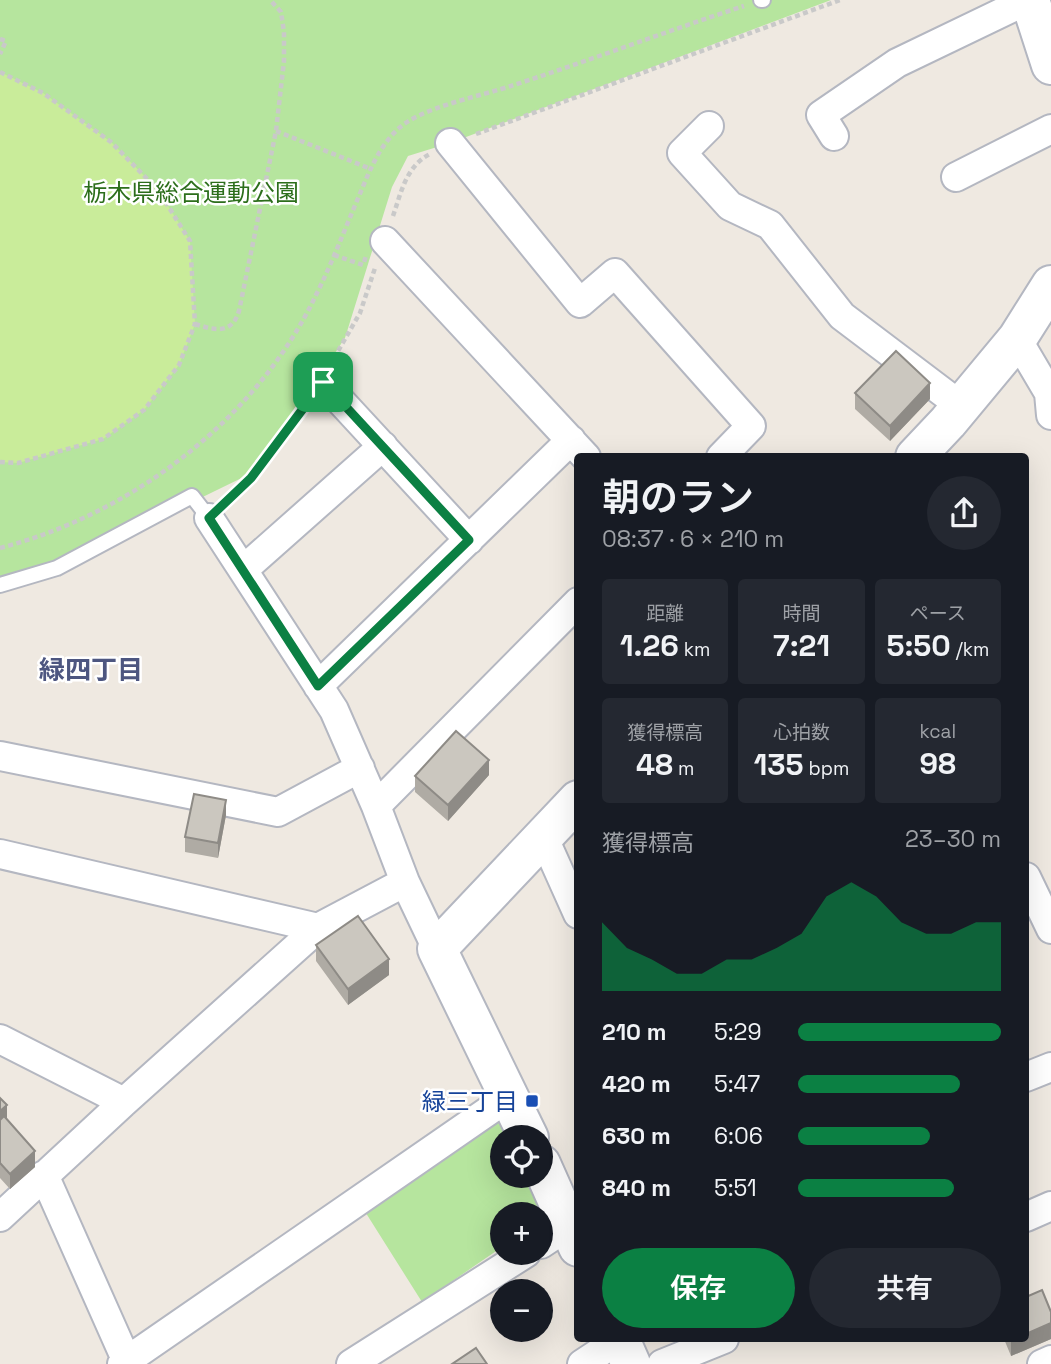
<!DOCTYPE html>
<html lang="ja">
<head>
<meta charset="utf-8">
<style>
	body { margin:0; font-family:"Space Grotesk","Noto Sans JP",sans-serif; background:#242831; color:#f1f3f6; height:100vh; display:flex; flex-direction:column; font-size:26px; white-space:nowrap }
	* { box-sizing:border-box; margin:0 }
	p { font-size:23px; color:#9ea1a6 }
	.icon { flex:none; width:38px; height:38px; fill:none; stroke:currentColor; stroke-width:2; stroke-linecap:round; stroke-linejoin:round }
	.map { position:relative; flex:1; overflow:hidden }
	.drawer { position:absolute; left:574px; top:453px; width:455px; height:889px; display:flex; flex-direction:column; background:#171b24; border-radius:7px; box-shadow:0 7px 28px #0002 }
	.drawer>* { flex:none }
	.controls { position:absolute; left:490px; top:1125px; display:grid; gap:14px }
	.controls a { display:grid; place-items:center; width:63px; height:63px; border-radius:50%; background:#171b24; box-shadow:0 7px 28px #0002; font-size:35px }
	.pin { position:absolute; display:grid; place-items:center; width:60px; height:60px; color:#fff; margin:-30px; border-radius:14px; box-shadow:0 4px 10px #0006 }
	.round { display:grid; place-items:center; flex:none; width:74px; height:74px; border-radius:37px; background:#242831 }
	.overview { display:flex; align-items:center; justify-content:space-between; height:119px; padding:0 28px }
	h1 { font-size:38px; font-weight:600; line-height:52px }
	.figures { display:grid; grid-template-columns:repeat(3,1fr); gap:10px; height:119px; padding:7px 28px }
	.figures div { display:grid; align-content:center; border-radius:7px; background:#242831; text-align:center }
	.figures b { font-size:30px; font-weight:600 }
	.figures small { font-size:19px; font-weight:400 }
	.figures p { font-size:19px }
	.chart { height:196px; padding:14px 28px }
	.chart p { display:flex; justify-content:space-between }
	.chart svg { width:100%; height:126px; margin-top:7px; fill:#0b8043; opacity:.7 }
	.button { display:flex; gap:14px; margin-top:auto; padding:14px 28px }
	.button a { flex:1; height:80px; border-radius:42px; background:#0b8043; color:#fff; font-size:28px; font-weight:600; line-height:80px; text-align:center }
	.button a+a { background:#242831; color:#f1f3f6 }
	ul { padding:0 28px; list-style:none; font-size:23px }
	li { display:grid; grid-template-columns:112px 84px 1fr; align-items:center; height:52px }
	li i { height:18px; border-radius:9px; background:#0b8043 }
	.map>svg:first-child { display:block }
	.green { fill:#b6e59e }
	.pitch { fill:#c9ec9a }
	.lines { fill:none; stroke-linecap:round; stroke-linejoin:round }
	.lane-casing { stroke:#b4b7c1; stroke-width:18 }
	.street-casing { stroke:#b4b7c1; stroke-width:32 }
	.secondary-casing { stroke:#b4b7c1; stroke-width:42 }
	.path { stroke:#c9c9c9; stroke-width:4.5; stroke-dasharray:5 3.5; stroke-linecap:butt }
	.lane { stroke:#fff; stroke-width:14 }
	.street { stroke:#fff; stroke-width:28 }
	.secondary { stroke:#fff; stroke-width:38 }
	.wall { fill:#afaba4 }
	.shaded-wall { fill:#8e8b86 }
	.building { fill:#cbc7bf; stroke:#8e8b86; stroke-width:2 }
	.route-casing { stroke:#fff; stroke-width:14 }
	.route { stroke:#0b8043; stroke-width:9 }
	.transit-dot { fill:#1a4fb4; stroke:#fff; stroke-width:2.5 }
	.labels { text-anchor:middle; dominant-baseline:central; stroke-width:5; stroke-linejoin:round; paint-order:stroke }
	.park-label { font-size:24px; fill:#2c6e1b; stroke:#fff }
	.transit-label { font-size:24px; fill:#164399; stroke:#fff; text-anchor:end }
	.neighbourhood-label { font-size:26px; font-weight:bold; fill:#4d5680; stroke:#fff }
</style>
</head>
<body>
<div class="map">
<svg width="1051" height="1364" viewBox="0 0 1051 1364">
	<rect width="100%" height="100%" fill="#efe9e1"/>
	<path class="green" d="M0,0H831L450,143L408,156L392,187L345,338L256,471L57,568L0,577Z
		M502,1112L514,1137L502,1138V1176H531L549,1215L541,1221V1214H502V1247L422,1302L364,1210Z"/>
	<path class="pitch" d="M0,72L43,93L111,142L158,190L190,241L195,324L179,365L144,410L103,439L18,463L0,462Z"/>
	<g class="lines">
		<defs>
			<path id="lane" d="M761,0H763
				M0,585L57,568L192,496L209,518"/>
			<path id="street" d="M709,126L682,153L730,206L770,225L842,316L961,406
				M834,136L821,115L897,63L1028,0
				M450,143L580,303L615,273L751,426L721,457
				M956,177L1051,129
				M385,241L586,457
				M1017,339L1049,393L1051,415
				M323,382L469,540
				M209,518L334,710L376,806L405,882
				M243,570L383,446
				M318,686L571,440
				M0,756L278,812L360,768
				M376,806L578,602
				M543,836L578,914
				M0,854L318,928
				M1026,877L1051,929
				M0,1039L124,1102
				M1026,1077L1051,1067
				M44,1175L128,1364
				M0,1217L124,1102L318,928L405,882L437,949
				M1026,1217L1051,1206
				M541,1244L568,1226
				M122,1364L510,1096
				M351,1364L526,1253
				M582,1364L620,1339
				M662,1364L724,1339
				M1042,1364L1051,1360"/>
			<path id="secondary" d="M1030,0L1051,65
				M915,457L948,422L1017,339L1051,285
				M529,1138L437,949L578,800
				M541,1164L578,1247
				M620,1339L631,1364"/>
		</defs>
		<use href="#lane" class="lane-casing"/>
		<use href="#street" class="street-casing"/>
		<use href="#secondary" class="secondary-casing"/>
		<path class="path" d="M0,39L6,41L0,54
			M0,72L43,93L111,142L158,190L190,241L195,324L179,365L144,410L103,439L18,463L0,462
			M276,131L371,169
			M476,134L840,0
			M393,216C401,193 406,166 430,154
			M334,255L363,265L366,256
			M195,324C214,330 232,335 239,311L276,131L284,61V32L281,12L270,0
			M334,358L360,313L375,268
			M228,500L251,478L308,401
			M0,548C132,514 257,419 316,295C331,265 343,234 356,203C367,178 376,150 397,130C420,107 482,96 514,85C591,60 667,31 744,6"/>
		<use href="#lane" class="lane"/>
		<use href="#street" class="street"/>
		<use href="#secondary" class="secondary"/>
	</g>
	<path class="wall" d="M855,393L930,399L890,441L855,409Z
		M489,775L448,821L415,792V776Z
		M226,815L218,858L185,852V837Z
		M316,945L389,975L348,1005L316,961Z
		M0,1098L7,1119L35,1167L10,1189L0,1178Z
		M1051,1312V1339L1011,1356L1004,1339H1026Z"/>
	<path class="shaded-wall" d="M930,383V399L890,441V426Z
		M489,760V775L448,821V805Z
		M226,800V815L218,858V843Z
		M389,959V975L348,1005V989Z
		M7,1105V1121L0,1127V1111Z
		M35,1151V1167L10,1189V1174Z
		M1051,1323V1339L1011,1356V1340L1014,1339H1026V1334Z"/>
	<path class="building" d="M896,351L930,383L890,426L855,393Z
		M456,731L489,760L448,805L415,776Z
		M194,794L226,800L218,843L185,837Z
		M358,916L389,959L348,989L316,945Z
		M0,1098L7,1105L0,1111Z
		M4,1116L35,1151L10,1174L0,1163V1120Z
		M1042,1290L1051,1312V1323L1026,1334V1297Z
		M476,1348L487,1364H452Z"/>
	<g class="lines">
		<defs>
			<path id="route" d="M323,382L469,540L318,686L209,518L251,478Z"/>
		</defs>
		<use href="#route" class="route-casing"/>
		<use href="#route" class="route"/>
	</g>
	<rect class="transit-dot" x="525" y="1094" width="14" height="14" rx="3.5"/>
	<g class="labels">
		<g class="park-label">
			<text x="191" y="192">栃木県総合運動公園</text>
		</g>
		<g class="transit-label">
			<text x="518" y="1101">緑三丁目</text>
		</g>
		<g class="neighbourhood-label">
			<text x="91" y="670">緑四丁目</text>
		</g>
	</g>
</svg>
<div class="controls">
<a><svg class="icon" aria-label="locate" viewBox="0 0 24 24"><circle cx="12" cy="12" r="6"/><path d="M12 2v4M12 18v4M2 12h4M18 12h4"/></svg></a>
<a>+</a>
<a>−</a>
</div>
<div class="pin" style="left:323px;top:382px;background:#1e9e55"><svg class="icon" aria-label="arrive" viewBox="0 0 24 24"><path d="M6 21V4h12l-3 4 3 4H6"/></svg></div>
<section class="drawer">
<div class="overview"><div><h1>朝のラン</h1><p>08:37 · 6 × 210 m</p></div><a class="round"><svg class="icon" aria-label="share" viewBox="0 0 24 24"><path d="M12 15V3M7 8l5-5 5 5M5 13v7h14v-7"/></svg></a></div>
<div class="figures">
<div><p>距離</p><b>1.26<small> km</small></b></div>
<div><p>時間</p><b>7:21</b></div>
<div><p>ペース</p><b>5:50<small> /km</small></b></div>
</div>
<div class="figures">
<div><p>獲得標高</p><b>48<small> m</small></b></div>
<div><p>心拍数</p><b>135<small> bpm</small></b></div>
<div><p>kcal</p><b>98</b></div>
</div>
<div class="chart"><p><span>獲得標高</span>23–30 m</p>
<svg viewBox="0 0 160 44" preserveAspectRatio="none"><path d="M0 44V20L10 29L20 33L30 38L40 38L50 33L60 33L70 29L80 24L90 11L100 6L110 11L120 20L130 24L140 24L150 20L160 20V44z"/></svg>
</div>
<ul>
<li><b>210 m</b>5:29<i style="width:100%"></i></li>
<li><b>420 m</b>5:47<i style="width:80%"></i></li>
<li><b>630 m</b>6:06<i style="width:65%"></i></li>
<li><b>840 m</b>5:51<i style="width:77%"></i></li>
</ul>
<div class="button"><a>保存</a><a>共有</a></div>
</section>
</div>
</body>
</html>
